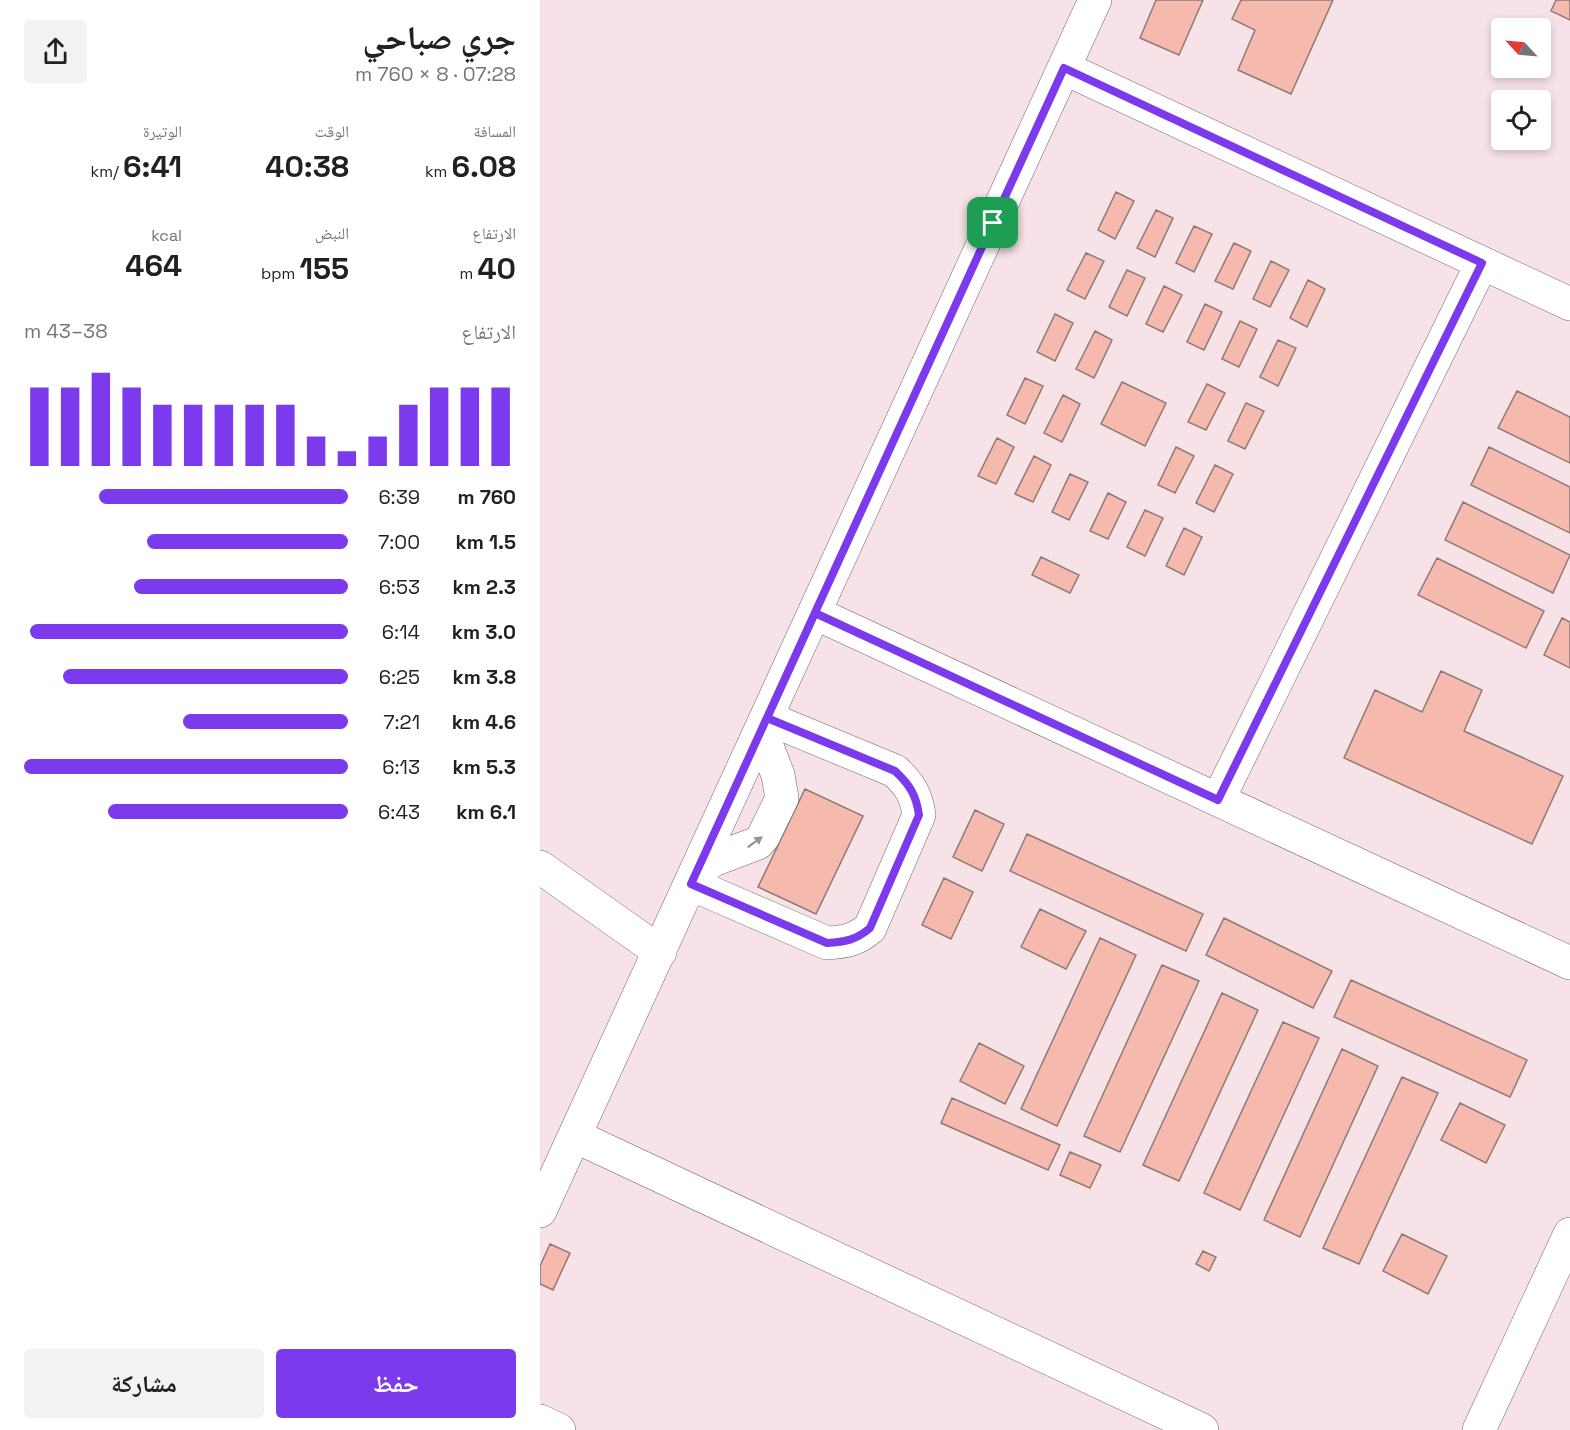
<!DOCTYPE html>
<html lang="ar">
<head>
<meta charset="utf-8">
<style>
	body { margin:0; font-family:"Space Grotesk","Noto Naskh Arabic",sans-serif; background:#f2f2f2; color:#202124; direction:rtl; height:100vh; display:flex; flex-direction:column; font-size:22px; white-space:nowrap }
	* { box-sizing:border-box; margin:0 }
	p { font-size:20px; color:#757577 }
	.icon { flex:none; width:33px; height:33px; fill:none; stroke:currentColor; stroke-width:2; stroke-linecap:round; stroke-linejoin:round }
	.map { position:relative; flex:1; overflow:hidden; direction:ltr }
	.sheet { display:flex; flex-direction:column; background:#fff; width:540px }
	.sheet>* { flex:none }
	.needle { width:39px; rotate:296deg }
	.controls { position:absolute; left:951px; top:18px; display:grid; gap:12px }
	.controls a { display:grid; place-items:center; width:60px; height:60px; border-radius:6px; background:#fff; box-shadow:0 3px 9px #0003; font-size:30px }
	.pin { position:absolute; display:grid; place-items:center; width:51px; height:51px; color:#fff; margin:-26px; border-radius:12px; box-shadow:0 3px 9px #0006 }
	.round { display:grid; place-items:center; flex:none; width:63px; height:63px; border-radius:6px; background:#f2f2f2 }
	.overview { display:flex; align-items:center; justify-content:space-between; height:102px; padding:0 24px }
	h1 { font-size:33px; font-weight:700; line-height:45px }
	.metrics { display:grid; grid-template-columns:repeat(3,1fr); gap:9px; height:102px; padding:6px 24px }
	.metrics div { display:grid; align-content:center }
	.metrics b { font-size:30px; font-weight:700 }
	.metrics small { font-size:16px; font-weight:400 }
	.metrics p { font-size:16px }
	.chart { height:168px; padding:12px 24px }
	.chart p { display:flex; justify-content:space-between }
	.chart svg { width:100%; height:108px; margin-top:6px; stroke:#7c3aed; stroke-width:6 }
	.action { display:flex; gap:12px; margin-top:auto; padding:12px 24px }
	.action a { flex:1; height:69px; border-radius:6px; background:#7c3aed; color:#fff; font-size:24px; font-weight:700; line-height:69px; text-align:center }
	.action a+a { background:#f2f2f2; color:#202124 }
	ul { padding:0 24px; list-style:none; font-size:20px }
	li { display:grid; grid-template-columns:96px 72px 1fr; align-items:center; height:45px }
	li i { height:15px; border-radius:8px; background:#7c3aed }
	main { display:flex; flex:1; min-height:0 }
	.map>svg:first-child { display:block }
	.building { fill:#f5baad; stroke:#8d7a76; stroke-width:1.5 }
	.lines { fill:none; stroke-linecap:round; stroke-linejoin:round }
	.minor-casing { stroke:#78666a; stroke-width:34 }
	.minor { stroke:#fff; stroke-width:33 }
	.oneway { fill:#989596 }
	.route-casing { stroke:#fff; stroke-width:12 }
	.route { stroke:#7c3aed; stroke-width:8 }
</style>
</head>
<body>
<main>
<div class="map">
<svg width="1030" height="1430" viewBox="0 0 1030 1430">
	<rect width="100%" height="100%" fill="#f7e2e7"/>
	<path class="building" d="M616,0H663L639,55L600,38Z
		M701,0H793L751,94L698,70L715,30L692,19Z
		M1016,0H1030V20L1011,11Z
		M576,192L594,201L575,239L558,230Z
		M616,210L633,218L615,257L597,248Z
		M654,226L672,234L654,272L636,263Z
		M694,243L711,251L693,289L675,281Z
		M546,253L564,261L545,299L527,290Z
		M731,261L749,270L730,307L713,299Z
		M587,270L605,278L587,316L569,307Z
		M768,280L785,289L767,327L750,318Z
		M624,286L642,295L623,332L606,324Z
		M665,304L682,312L664,350L647,342Z
		M515,314L533,323L515,361L497,352Z
		M700,321L717,329L699,367L682,359Z
		M555,331L572,340L554,378L536,369Z
		M738,340L756,348L738,386L720,377Z
		M485,378L503,386L485,424L467,415Z
		M582,382L626,403L605,446L561,424Z
		M667,384L685,393L666,430L648,422Z
		M977,391L1030,417V463L958,428Z
		M523,395L540,404L522,442L504,433Z
		M706,403L724,411L705,449L688,441Z
		M457,438L474,447L456,484L438,476Z
		M636,447L654,456L635,493L618,485Z
		M949,447L1030,487V533L931,485Z
		M494,456L511,465L493,502L475,494Z
		M675,465L693,474L674,512L656,503Z
		M530,474L548,482L529,520L512,512Z
		M568,493L586,502L568,539L550,531Z
		M923,502L1030,555L1013,593L905,540Z
		M605,510L623,518L605,556L587,547Z
		M644,528L662,537L644,575L626,566Z
		M501,557L539,575L530,593L492,575Z
		M897,558L1004,611L986,648L878,595Z
		M1022,618L1030,622V668L1004,655Z
		M901,671L942,690L924,731L1023,776L992,844L804,758L835,690L882,712Z
		M265,789L323,816L276,914L218,887Z
		M435,810L464,824L442,871L413,857Z
		M487,834L663,914L646,951L470,871Z
		M404,878L433,892L411,939L382,925Z
		M500,909L546,931L526,969L481,947Z
		M684,918L792,971L773,1008L666,955Z
		M560,938L596,955L517,1126L481,1109Z
		M622,965L659,981L580,1152L544,1136Z
		M811,980L987,1060L970,1097L794,1017Z
		M682,993L718,1010L639,1181L603,1165Z
		M743,1022L779,1038L700,1210L664,1193Z
		M439,1043L484,1066L465,1104L420,1081Z
		M802,1049L838,1066L760,1237L724,1220Z
		M862,1077L898,1093L819,1264L783,1248Z
		M412,1098L520,1145L508,1170L401,1123Z
		M920,1103L965,1125L946,1163L901,1140Z
		M530,1152L561,1165L550,1188L520,1175Z
		M862,1234L907,1256L888,1294L843,1271Z
		M10,1244L30,1253L13,1290L0,1284V1266Z
		M663,1251L676,1257L669,1271L656,1264Z"/>
	<g class="lines">
		<defs>
			<path id="minor" d="M524,68L1030,304
				M275,613L1030,963
				M224,723L226,744L238,775L242,798L223,837L218,843L173,860L161,869L151,884L287,943C305,942 316,940 330,928L379,815C376,795 370,785 355,771L227,718
				M678,800L942,263
				M0,867L120,952
				M35,1136L662,1430
				M0,1211L555,0
				M0,1421L19,1430
				M939,1430L1030,1234"/>
		</defs>
		<use href="#minor" class="minor-casing"/>
		<use href="#minor" class="minor"/>
	</g>
	<defs><path id="oneway-solid" d="M-6-.8H1V-3.2L6.5 0L1 3.2V.8H-6Z" transform="scale(1.5)"/></defs>
	<use class="oneway" href="#oneway-solid" transform="translate(215 842) rotate(-36)"/>
	<g class="lines">
		<defs>
			<path id="route" d="M453,223L151,884L287,943C305,942 316,940 330,928L379,815C376,795 370,785 355,771L227,718L275,613L678,800L942,263L524,68L453,223"/>
		</defs>
		<use href="#route" class="route-casing"/>
		<use href="#route" class="route"/>
	</g>
</svg>
<div class="controls">
<a><svg class="needle" viewBox="-14 -14 28 28"><path d="M0-13l5 13h-10z" fill="#e53935"/><path d="M0 13l5-13h-10z" fill="#757577"/></svg></a>
<a><svg class="icon" aria-label="locate" viewBox="0 0 24 24"><circle cx="12" cy="12" r="6"/><path d="M12 2v4M12 18v4M2 12h4M18 12h4"/></svg></a>
</div>
<div class="pin" style="left:453px;top:223px;background:#1e9e55"><svg class="icon" aria-label="arrive" viewBox="0 0 24 24"><path d="M6 21V4h12l-3 4 3 4H6"/></svg></div>
</div>
<section class="sheet">
<div class="overview"><div><h1>جري صباحي</h1><p>07:28 · 8 × 760 m</p></div><a class="round"><svg class="icon" aria-label="share" viewBox="0 0 24 24"><path d="M12 15V3M7 8l5-5 5 5M5 13v7h14v-7"/></svg></a></div>
<div class="metrics">
<div><p>المسافة</p><b>6.08<small> km</small></b></div>
<div><p>الوقت</p><b>40:38</b></div>
<div><p>الوتيرة</p><b>6:41<small> /km</small></b></div>
</div>
<div class="metrics">
<div><p>الارتفاع</p><b>40<small> m</small></b></div>
<div><p>النبض</p><b>155<small> bpm</small></b></div>
<div><p>kcal</p><b>464</b></div>
</div>
<div class="chart"><p><span>الارتفاع</span>38–43 m</p>
<svg viewBox="0 0 160 44" preserveAspectRatio="none"><path d="M5 44V12M15 44V12M25 44V6M35 44V12M45 44V19M55 44V19M65 44V19M75 44V19M85 44V19M95 44V32M105 44V38M115 44V32M125 44V19M135 44V12M145 44V12M155 44V12"/></svg>
</div>
<ul>
<li><b>760 m</b>6:39<i style="width:77%"></i></li>
<li><b>1.5 km</b>7:00<i style="width:62%"></i></li>
<li><b>2.3 km</b>6:53<i style="width:66%"></i></li>
<li><b>3.0 km</b>6:14<i style="width:98%"></i></li>
<li><b>3.8 km</b>6:25<i style="width:88%"></i></li>
<li><b>4.6 km</b>7:21<i style="width:51%"></i></li>
<li><b>5.3 km</b>6:13<i style="width:100%"></i></li>
<li><b>6.1 km</b>6:43<i style="width:74%"></i></li>
</ul>
<div class="action"><a>حفظ</a><a>مشاركة</a></div>
</section>
</main>
</body>
</html>
